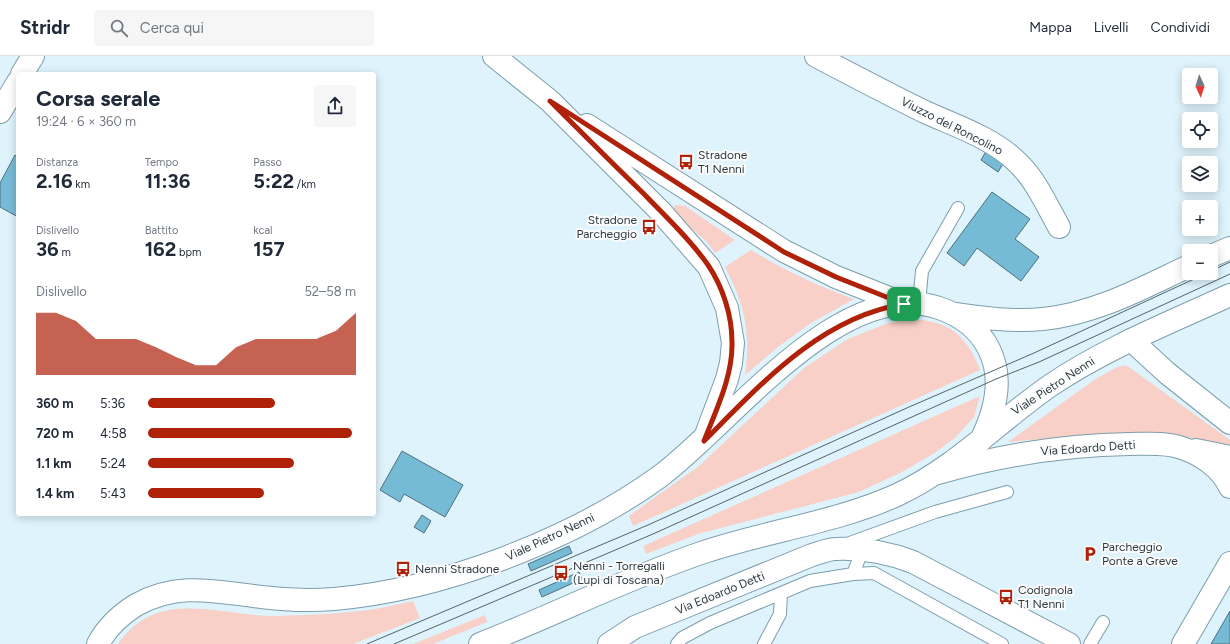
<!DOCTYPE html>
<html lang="it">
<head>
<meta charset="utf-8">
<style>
	body { margin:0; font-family:Figtree,sans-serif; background:#f6f6f7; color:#1f2937; height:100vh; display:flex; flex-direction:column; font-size:15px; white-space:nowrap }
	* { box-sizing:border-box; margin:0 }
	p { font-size:13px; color:#747a83 }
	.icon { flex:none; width:22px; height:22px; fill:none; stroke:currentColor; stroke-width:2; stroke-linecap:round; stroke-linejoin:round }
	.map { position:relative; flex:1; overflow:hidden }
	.drawer { position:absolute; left:16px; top:16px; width:360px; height:444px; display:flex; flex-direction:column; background:#fff; border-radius:4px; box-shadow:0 2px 10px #0003 }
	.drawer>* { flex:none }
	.needle { width:26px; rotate:176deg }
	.controls { position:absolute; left:1182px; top:12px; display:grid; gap:8px }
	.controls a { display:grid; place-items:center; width:36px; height:36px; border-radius:4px; background:#fff; box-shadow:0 2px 10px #0003; font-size:20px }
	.pin { position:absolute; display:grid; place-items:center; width:34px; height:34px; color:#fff; margin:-17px; border-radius:8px; box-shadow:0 2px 6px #0006 }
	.round { display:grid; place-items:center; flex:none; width:42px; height:42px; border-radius:4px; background:#f6f6f7 }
	.head { display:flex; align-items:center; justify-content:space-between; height:68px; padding:0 20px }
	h1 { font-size:22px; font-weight:700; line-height:30px }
	.figures { display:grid; grid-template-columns:repeat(3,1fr); gap:6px; height:68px; padding:4px 20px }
	.figures div { display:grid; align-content:center }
	.figures b { font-size:20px; font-weight:700 }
	.figures small { font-size:11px; font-weight:400 }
	.figures p { font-size:11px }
	.chart { height:112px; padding:8px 20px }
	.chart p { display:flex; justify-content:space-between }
	.chart svg { width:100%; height:72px; margin-top:4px; fill:#af2108; opacity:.7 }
	ul { padding:0 20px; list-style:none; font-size:13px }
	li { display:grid; grid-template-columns:64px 48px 1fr; align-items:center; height:30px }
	li i { height:10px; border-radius:5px; background:#af2108 }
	header { display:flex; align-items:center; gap:24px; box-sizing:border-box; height:56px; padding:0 20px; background:#fff; border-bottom:1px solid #e0e1e3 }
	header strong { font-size:19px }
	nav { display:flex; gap:22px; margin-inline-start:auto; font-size:14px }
	.search { width:280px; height:36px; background:#f6f6f7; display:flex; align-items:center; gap:10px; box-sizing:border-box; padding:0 14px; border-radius:4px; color:#747a83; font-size:15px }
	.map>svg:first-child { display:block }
	.green { fill:#f9d0c7 }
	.building { fill:#76bbd6; stroke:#4f707d }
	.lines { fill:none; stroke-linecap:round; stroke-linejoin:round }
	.lane-casing { stroke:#7c9eac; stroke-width:14 }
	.street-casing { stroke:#7c9eac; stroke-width:24 }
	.secondary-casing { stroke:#7c9eac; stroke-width:24 }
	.lane { stroke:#fff; stroke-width:12 }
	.street { stroke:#fff; stroke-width:22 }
	.secondary { stroke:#fff; stroke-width:22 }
	.tram { stroke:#53646a; stroke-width:1 }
	.route-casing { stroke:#fff; stroke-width:8 }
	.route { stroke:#af2108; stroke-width:5 }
	.labels { text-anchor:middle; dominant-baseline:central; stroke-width:4; stroke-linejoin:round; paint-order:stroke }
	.street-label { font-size:12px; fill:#2c3b40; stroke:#fcfcfc }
	.poi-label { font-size:12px; fill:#2c3b40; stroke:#fcfcfc; text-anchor:start }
</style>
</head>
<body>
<header>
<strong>Stridr</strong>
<div class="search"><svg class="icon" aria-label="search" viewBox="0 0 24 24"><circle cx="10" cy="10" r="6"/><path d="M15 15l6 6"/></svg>Cerca qui</div>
<nav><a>Mappa</a><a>Livelli</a><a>Condividi</a></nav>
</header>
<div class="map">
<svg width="1230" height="588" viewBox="0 0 1230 588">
	<rect width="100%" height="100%" fill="#def3fc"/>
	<path class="green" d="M675,149L685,150L735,184L715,197L707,186L677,160L673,154Z
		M751,194C784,214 817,230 854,243L811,267L778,291L745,319C751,277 745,249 725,211Z
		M910,263C948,265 966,277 980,314L633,470L629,460L699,410L804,312L846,284L885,268Z
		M1126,309L1230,384V389L1165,377L1095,379L1008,386L1094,324L1117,311Z
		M980,340L974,361L955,382L933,398L900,417L859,436L698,478L646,498L643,490Z
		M413,545L420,562L353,588H118C158,530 221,561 277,560C307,559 338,558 368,554C383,552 398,548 413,545Z
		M485,559L487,566L433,588H413Z"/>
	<path class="building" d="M988,92L1006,103L998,116L981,104Z
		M15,99L18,101V161L0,151V127Z
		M992,136L1030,163L1015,183L1039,201L1021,225L977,192L964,210L947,197Z
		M402,395L463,429L445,461L404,438L400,446L380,434Z
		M422,459L431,465L424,477L414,471Z
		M569,490L572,497L531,515L528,508Z
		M579,516L582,523L542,541L539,534Z
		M1230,555V588H1211Z"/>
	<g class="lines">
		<defs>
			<path id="lane" d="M919,247L922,215L958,152
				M847,488L935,456L1007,436
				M853,518L862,495
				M677,588L682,582L710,567L810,525L853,518L874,517L1002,588
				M764,588L780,558L781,537
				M1090,588L1103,566"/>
			<path id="street" d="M816,0C852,19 888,38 925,56C956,70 993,82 1018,107C1036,124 1047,150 1059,171
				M22,18L33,0
				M0,56L18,26
				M1131,284L1167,317L1230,367
				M1196,394L1230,401
				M938,417C1001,399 1064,389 1130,388C1146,388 1166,386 1182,392C1201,398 1221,412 1230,431
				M609,588L635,571L812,499C819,497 828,493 836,493C861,492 889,497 913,506L1069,588
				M1183,588L1230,507"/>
			<path id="secondary" d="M494,0L550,45L661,156L709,211L727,252L733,287L731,307L727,323L707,376
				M587,69L784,195L836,221L904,248
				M1211,200L1230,192
				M955,258C983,262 1014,266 1043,263C1095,258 1142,232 1189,210
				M98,588C107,571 120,559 136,549C179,525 216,536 261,541C285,544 309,545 334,543C390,538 449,523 502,503C557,482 611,456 659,421C729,370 841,218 939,252C960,259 979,273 989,293C1004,323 995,356 981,384
				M480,588C554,559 625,523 701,497C765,475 835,467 897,439C955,412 999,365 1051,329C1106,292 1169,267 1230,239"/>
		</defs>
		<use href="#lane" class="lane-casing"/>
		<use href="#street" class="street-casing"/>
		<use href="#secondary" class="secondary-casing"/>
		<use href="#lane" class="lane"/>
		<use href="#street" class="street"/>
		<use href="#secondary" class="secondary"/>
		<path class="tram" d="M1211,215L1230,206
			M367,588L648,469L909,351L1034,297L1207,217
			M394,588L653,478L996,323L1039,306L1230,218"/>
	</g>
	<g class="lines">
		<defs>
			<path id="route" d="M550,45L784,196L836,221L904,248C821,261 761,328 704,385C716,354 733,320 732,286C732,260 723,231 708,209C690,183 665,160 643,137C612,107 581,76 550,45Z"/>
		</defs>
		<use href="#route" class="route-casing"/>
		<use href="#route" class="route"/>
	</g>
	<defs>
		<symbol id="bus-bare" viewBox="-9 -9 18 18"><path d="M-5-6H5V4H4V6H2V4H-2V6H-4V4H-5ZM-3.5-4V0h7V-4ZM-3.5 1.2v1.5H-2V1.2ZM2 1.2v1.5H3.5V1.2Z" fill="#af2108" stroke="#fcfcfc" stroke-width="2.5" paint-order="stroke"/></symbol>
		<symbol id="parking-bare" viewBox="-9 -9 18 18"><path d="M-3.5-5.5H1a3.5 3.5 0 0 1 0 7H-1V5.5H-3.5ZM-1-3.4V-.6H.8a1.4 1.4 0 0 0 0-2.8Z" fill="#af2108" stroke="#fcfcfc" stroke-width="2.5" paint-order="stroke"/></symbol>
	</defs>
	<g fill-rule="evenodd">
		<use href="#bus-bare" x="675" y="95" width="22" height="22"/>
		<use href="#bus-bare" x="638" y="160" width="22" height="22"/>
		<use href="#parking-bare" x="1079" y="487" width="22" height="22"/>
		<use href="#bus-bare" x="392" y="502" width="22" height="22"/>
		<use href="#bus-bare" x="550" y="506" width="22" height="22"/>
		<use href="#bus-bare" x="995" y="530" width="22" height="22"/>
	</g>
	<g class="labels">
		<g class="street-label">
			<text transform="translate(952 70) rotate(27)">Viuzzo del Roncolino</text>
			<text transform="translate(1053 330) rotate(-33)">Viale Pietro Nenni</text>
			<text transform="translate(1088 392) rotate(-4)">Via Edoardo Detti</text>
			<text transform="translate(550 481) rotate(-25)">Viale Pietro Nenni</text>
			<text transform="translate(720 537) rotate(-22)">Via Edoardo Detti</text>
		</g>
		<g class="poi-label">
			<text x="698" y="99">Stradone<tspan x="698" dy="14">T1 Nenni</tspan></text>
			<text x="637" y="164" text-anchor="end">Stradone<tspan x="637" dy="14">Parcheggio</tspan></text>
			<text x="1102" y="491">Parcheggio<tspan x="1102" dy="14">Ponte a Greve</tspan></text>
			<text x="573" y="510">Nenni - Torregalli<tspan x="573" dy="14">(Lupi di Toscana)</tspan></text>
			<text x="415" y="513">Nenni Stradone</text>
			<text x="1018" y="534">Codignola<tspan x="1018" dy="14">T1 Nenni</tspan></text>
		</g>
	</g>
</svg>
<div class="controls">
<a><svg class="needle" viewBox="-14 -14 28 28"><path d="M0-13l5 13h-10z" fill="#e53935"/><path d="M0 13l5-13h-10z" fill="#747a83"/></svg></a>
<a><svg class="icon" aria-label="locate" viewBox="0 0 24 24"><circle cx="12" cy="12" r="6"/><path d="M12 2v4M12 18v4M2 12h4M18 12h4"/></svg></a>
<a><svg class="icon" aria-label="layers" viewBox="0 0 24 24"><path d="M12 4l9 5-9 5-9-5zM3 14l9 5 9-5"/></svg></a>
<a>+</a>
<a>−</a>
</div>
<div class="pin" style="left:904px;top:248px;background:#1e9e55"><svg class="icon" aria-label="arrive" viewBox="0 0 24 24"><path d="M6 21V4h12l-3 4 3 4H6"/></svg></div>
<section class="drawer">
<div class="head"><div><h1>Corsa serale</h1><p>19:24 · 6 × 360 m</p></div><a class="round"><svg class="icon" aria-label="share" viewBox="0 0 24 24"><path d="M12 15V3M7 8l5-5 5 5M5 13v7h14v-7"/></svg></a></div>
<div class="figures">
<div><p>Distanza</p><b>2.16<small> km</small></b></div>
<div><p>Tempo</p><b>11:36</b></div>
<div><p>Passo</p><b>5:22<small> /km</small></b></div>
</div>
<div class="figures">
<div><p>Dislivello</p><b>36<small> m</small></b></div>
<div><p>Battito</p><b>162<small> bpm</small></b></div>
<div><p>kcal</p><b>157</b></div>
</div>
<div class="chart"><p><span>Dislivello</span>52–58 m</p>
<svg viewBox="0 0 160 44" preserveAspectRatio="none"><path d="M0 44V6L10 6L20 11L30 22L40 22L50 22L60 27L70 33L80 38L90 38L100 27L110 22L120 22L130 22L140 22L150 17L160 6V44z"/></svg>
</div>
<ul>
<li><b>360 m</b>5:36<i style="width:61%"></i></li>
<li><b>720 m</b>4:58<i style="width:98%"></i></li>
<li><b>1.1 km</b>5:24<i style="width:70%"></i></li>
<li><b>1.4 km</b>5:43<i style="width:56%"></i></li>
</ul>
</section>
</div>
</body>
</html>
